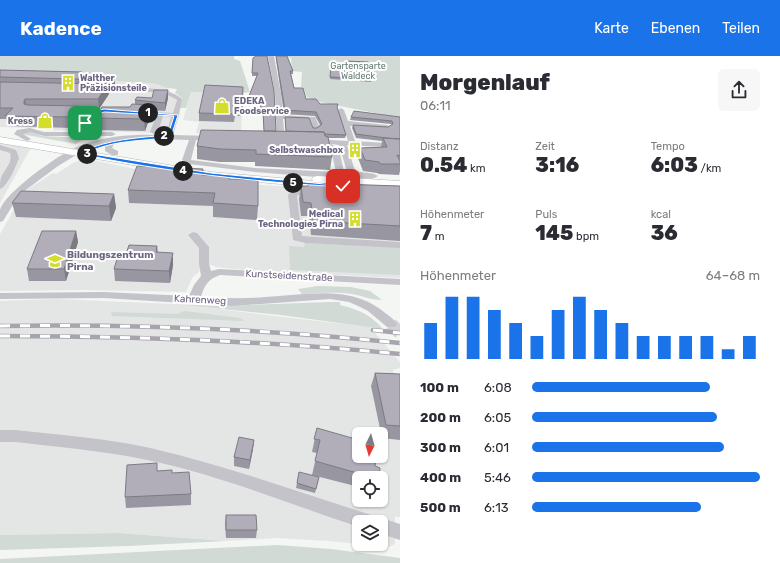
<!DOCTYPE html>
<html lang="de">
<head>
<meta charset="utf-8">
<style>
	body { margin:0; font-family:Rubik,sans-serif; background:#f7f7f7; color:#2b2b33; height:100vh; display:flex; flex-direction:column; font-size:15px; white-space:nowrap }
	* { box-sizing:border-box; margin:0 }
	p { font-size:13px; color:#7c7c81 }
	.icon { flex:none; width:22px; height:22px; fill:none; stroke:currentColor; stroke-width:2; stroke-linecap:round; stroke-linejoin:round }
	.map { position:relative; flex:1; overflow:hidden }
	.panel { display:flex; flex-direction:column; background:#fff; width:380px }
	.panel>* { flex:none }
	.needle { width:26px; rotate:185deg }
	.controls { position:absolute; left:352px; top:371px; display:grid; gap:8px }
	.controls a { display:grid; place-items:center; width:36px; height:36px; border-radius:6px; background:#fff; box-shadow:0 1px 3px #0004; font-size:20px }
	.pin { position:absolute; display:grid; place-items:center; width:34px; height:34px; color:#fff; margin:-17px; border-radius:8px; box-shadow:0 2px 6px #0006 }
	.km { position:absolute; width:20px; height:20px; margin:-10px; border-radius:50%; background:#222; color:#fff; font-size:11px; line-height:20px; text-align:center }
	.round { display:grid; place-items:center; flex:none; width:42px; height:42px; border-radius:6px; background:#f7f7f7 }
	.head { display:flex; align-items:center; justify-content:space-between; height:68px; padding:0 20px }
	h1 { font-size:22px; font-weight:800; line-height:30px }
	.metrics { display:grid; grid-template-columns:repeat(3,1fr); gap:6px; height:68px; padding:4px 20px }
	.metrics div { display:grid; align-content:center }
	.metrics b { font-size:20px; font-weight:800 }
	.metrics small { font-size:11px; font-weight:400 }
	.metrics p { font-size:11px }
	.chart { height:112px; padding:8px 20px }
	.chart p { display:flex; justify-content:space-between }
	.chart svg { width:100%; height:72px; margin-top:4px; stroke:#1a73e8; stroke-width:6 }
	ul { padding:0 20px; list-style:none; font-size:13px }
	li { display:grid; grid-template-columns:64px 48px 1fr; align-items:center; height:30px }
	li i { height:10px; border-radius:5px; background:#1a73e8 }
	header { display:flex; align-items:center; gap:24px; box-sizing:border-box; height:56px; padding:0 20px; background:#1a73e8; color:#fff }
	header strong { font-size:19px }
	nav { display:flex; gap:22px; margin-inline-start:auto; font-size:14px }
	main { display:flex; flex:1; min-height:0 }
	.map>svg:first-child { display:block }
	.built { fill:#e4e6e6; fill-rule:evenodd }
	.green { fill:#d1dad5 }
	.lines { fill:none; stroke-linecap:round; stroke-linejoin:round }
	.minor-tunnel { stroke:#d2d2d6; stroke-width:13; stroke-dasharray:13 6; stroke-linecap:butt }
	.major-casing { stroke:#b8b6bd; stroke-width:1 }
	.minor { fill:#c5c3ca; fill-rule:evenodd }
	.major { fill:#fff; fill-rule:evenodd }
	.rail-casing { stroke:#a7a4ae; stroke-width:4.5 }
	.rail { stroke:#fff; stroke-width:3; stroke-dasharray:10; stroke-linecap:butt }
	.wall { fill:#9896a0 }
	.shaded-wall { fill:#7c7a82 }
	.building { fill:#b1aeba; stroke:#7c7a82 }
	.route { fill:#1a73e8; stroke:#fff }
	.labels { text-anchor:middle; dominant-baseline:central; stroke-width:4; stroke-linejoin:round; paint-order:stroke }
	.far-park-label { font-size:9px; fill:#647a71; stroke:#fff }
	.far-poi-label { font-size:9px; font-weight:bold; fill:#6d6582; stroke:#fff; text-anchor:end }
	.poi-label { font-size:10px; font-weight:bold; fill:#6d6582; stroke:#fff; text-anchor:start }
	.street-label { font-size:10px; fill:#6d6582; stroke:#fff }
</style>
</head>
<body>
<header>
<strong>Kadence</strong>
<nav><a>Karte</a><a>Ebenen</a><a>Teilen</a></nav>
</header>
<main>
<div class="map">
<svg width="400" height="507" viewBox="0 0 400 507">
	<rect width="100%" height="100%" fill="#f3f6f2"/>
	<path class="built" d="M0,19L93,23L156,28L167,32L177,45L173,62L168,77H166L46,74L36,72L0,71Z
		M191,36L243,38L241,78L196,77L199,66L183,64Z
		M0,87L31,92L0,147Z
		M80,104H92L140,114L246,128L400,138V222L255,215L216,211L211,209L200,212L199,216L192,222L186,236L84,234L0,235V178L17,148L25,135L53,117L56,118L73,107Z
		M57,243L174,248L370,271L400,306V312L393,314L395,323L400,324V461H395V488L389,491L328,485L278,482L226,485L118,477L0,479V245ZM359,378H381V400H359ZM359,422H381V444H359ZM359,466H381V488H359Z"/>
	<path class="green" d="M0,0H234V3L240,5L250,36L243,37V38L191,36L186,52H180L182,42L175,37L177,33L167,32L156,28L93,23L0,19Z
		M285,0H400V62L320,46L307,41L303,31H301L302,16L292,15L291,2Z
		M29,75L42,80L85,82L76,88L21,78Z
		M305,187L400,191V219L290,214L289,190L304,191Z
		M318,230L351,231L370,235L382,244C371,244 363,240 352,238C335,236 319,237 302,238L298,233Z
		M329,246H340V249C359,254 370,258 383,273L281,259L174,248L221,250Z
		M185,255L240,262L244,265L112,260L111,256L176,258Z
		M118,477L226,485L128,490L0,494V479Z
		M278,489L331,493L400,502V507H0V503Z"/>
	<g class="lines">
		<path class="minor-tunnel" d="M391,268L400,277"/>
		<defs>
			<path id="major" d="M0,81L211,116L313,125L312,123L313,121L317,120L400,125V131L331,127L332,129L331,131L327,132L211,122L0,87Z"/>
		</defs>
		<use href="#major" class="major-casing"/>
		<path class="minor" d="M268,0H274L281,38L283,59L315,61L320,72L319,74H313L310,64L283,63L285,84L281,86L277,84L275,38Z
			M112,32C132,32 167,29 182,43L179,59L173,79L214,80L218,82L214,84H196L191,104L255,112L336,116L331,94L325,92L324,88L313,87L309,85L313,83L348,85L338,54L341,52L344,54L348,65L387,69L391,71L387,73L350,70L355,85L400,88V92L347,89L355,115C362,117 373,116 378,120C371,126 357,121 348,119L339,89L331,88L339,93L344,116L341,121L329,122L255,116L189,108L182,104L189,84L133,82L115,86L112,92L118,95V99H112L105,95V88L86,93L58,110L19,139L3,165L0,166C0,162 0,157 0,154C6,135 62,96 81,89C108,79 137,78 166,79L171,61L163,60L158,76L154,78L150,76L156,60L135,59L132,57L135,55L173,57L177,44C161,31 113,36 93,36L90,34L93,32Z
			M63,54L100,56V58L94,59L82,76H112L116,78L112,80H44L30,76L23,78L31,83L27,85L14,78L17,74L30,72L44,76H80L77,74L88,59L61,57L60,56Z
			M0,89L16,94L19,102C16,110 8,130 0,133C0,129 0,125 1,122C4,113 13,108 10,97L0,94Z
			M300,133H315L319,136C313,141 304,136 297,140L302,180L400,186V192L305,187L293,184L288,139L291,135Z
			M193,176L197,177L209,191V208L211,215L219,213L400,223V229L220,219C208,223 204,230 201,241C222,242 244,243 265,241C305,239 350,228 384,256C388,259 394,263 397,268L395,271H387L368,255L358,250L349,246L330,243L232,250L104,242L0,243V237L104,236L189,240L194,229L201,220L199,208V192L188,179Z
			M0,374H15C60,379 106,382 150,392C224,409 296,435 368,458L374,460L376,464L381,462L400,468V484L381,478V466H359V471C289,448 220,419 147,404C104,395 59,391 15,386H0Z"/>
		<use href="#major" class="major"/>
		<defs>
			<path id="rail" d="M0,270C134,268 267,273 400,287
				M373,274L400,277
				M0,280C134,280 267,285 400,298"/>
		</defs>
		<use href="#rail" class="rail-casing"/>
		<use href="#rail" class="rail"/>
	</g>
	<path class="wall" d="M276,0L293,15V18H291L294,32L306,43L320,48L337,52L346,79L345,82H328L332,101L330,114L255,110V106H220L197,103V90L264,75L263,59H260V46H255L249,43V40L257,20H252L253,2L276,75H286L285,65V61L313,72H317L320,69L315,60L284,58L276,3Z
		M346,5L371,23V26L330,23L331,10L346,11Z
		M0,14L82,16V18L115,20V28L113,32H108L109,38L99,53H79L80,60L72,72L8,70L6,63H0Z
		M243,31L241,60H235L234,66L199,65V57Z
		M168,34V42L165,55L150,54V61L145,75L97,74L95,62L130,51L135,48V44L152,42Z
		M351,61H400V115L399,119L379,118L377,117L363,115L358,102L360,92L381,91L382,85L356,82L352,72L353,69L388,71L392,69L391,68L350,64Z
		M203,119L230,123L258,150L257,164L213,161V150L129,147L128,134Z
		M308,127L400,130V185L311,179L309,160H301L299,143L301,130H307Z
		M114,138L116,152L111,165L16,161L12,147Z
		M76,175L78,186L66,225H29L27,213Z
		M157,190L158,196L173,209L170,227L115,225L114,213L125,201Z
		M375,317L400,318V384L382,382L371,330Z
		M317,372L375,410L379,422H359V431L312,419L317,397L312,396Z
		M254,384L253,393L249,413L234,410V401Z
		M157,415L172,417L191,438V449L126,452L125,441Z
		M319,421L315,437L296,432L297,427Z
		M226,459L257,474L256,482H226L225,468Z"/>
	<path class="shaded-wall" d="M115,20V28L113,32L112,24Z
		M108,28L109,38L99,53L98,43Z
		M168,34V42L165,55V47Z
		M25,43L27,54L26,55L24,45Z
		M150,49V61L145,75L144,63Z
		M79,50L80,60L72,72L71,61Z
		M114,138L116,152L111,165L109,150Z
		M76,175L78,186L66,225L64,213Z
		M173,197V209L170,227L169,215Z
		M254,384L253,393L249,413L250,404Z"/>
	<path class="building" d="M256,0H267L274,35L276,75H264L263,55H261L260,43H255L249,40L258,17H252L253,2Z
		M276,0H287L293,15H290L294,32H303L306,43H316L320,48H338L337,51L346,79L325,78L324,76L286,75L285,61L309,62L313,72H317L322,68L316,56L285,54Z
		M346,5L368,6L371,23L330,21L331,10L347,11Z
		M0,14L82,16L80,18L115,20L112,24L0,21Z
		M0,26L108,28L98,43H25L24,45V48L27,49L79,50L71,61L5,60L13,52H0Z
		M205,29L243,31L242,53L235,52V58L199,57Z
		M154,34H168L165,47L135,44L137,41L152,42Z
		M132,48L150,49L144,63L95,62L102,51H130Z
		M354,55L400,61V83L386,82L356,78L353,69L388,71L393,68L392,65L351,61Z
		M201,74L324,76L325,80L328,81L332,101L256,98V94L220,93L197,90Z
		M383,82L400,83V100L397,99L400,105V108H381L379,106L365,104L360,92L387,91Z
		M137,110L203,113L202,119L230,120L229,123L258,124V150L213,147L215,137L128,134Z
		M308,127L400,130V170L313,165L311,147L303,146L301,130H308Z
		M21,135L114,138L109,150L12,147Z
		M42,175H76L64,213H27Z
		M129,189L157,190L156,196L173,197L169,215L114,213L118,200L125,201Z
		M375,317L400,318V370L386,369Z
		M317,372L359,384V400H376L375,410L380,412L379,422H368L364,420V419L315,405L320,384L314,383Z
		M239,381L254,384L250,404L234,401Z
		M157,407V415L172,414V417L189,416L191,438L125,441L127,409Z
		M299,416L319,421L316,433L297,427Z
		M226,459H256L257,474H226Z"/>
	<path class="route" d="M104,53L178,59L171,81C139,86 117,83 86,97L211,117L345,130L343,131C254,126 166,116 80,98V96C110,83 136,82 168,79L174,60L105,56L93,58L86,68L83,67L91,56Z"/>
	<defs>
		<symbol id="building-bare" viewBox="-9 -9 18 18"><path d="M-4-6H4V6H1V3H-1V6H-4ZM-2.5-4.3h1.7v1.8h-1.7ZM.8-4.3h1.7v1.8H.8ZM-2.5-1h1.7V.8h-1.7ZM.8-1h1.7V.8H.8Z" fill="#d4dd2b" stroke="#fff" stroke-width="2.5" paint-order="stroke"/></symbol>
		<symbol id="shop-bare" viewBox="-9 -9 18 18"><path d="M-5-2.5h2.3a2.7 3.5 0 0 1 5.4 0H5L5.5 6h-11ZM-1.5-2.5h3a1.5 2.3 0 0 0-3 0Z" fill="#d4dd2b" stroke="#fff" stroke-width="2.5" paint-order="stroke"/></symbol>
		<symbol id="university-bare" viewBox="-9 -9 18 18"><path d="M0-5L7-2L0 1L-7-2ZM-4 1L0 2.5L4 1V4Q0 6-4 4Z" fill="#d4dd2b" stroke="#fff" stroke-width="2.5" paint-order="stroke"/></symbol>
	</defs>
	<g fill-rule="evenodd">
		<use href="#building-bare" x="57" y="16" width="22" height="22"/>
		<use href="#shop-bare" x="211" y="39" width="22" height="22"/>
		<use href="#shop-bare" x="34" y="54" width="22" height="22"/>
		<use href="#building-bare" x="344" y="83" width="22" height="22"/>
		<use href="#building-bare" x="344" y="152" width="22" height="22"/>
		<use href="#university-bare" x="44" y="194" width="22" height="22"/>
	</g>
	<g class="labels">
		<g class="far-park-label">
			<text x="358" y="10">Gartensparte<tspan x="358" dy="10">Waldeck</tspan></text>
		</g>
		<g class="far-poi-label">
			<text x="80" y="22" text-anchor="start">Walther<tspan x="80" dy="10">Präzisionsteile</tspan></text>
			<text x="234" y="45" text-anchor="start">EDEKA<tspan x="234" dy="10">Foodservice</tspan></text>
			<text x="33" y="65">Kress</text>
			<text x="343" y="94">Selbstwaschbox</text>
			<text x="343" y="158">Medical<tspan x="343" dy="10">Technologies Pirna</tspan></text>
		</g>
		<g class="poi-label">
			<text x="67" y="199">Bildungszentrum<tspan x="67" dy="12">Pirna</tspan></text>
		</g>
		<g class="street-label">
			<text transform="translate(289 220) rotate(3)">Kunstseidenstraße</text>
			<text transform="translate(200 244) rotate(3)">Kahrenweg</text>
		</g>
	</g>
</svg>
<div class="controls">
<a><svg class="needle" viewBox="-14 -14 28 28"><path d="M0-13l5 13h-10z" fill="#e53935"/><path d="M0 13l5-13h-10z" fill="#7c7c81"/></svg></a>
<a><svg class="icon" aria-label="locate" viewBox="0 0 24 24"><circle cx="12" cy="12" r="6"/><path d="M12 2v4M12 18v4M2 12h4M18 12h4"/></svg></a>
<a><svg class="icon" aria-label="layers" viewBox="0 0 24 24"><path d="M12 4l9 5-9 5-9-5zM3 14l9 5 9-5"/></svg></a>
</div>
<div class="pin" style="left:85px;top:67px;background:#1e9e55"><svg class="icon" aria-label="arrive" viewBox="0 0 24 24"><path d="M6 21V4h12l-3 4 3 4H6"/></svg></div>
<div class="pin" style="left:343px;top:130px;background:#d93025"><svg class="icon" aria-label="check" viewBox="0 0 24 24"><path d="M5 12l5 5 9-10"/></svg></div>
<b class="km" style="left:148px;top:57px">1</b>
<b class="km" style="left:164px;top:80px">2</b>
<b class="km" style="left:87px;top:98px">3</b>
<b class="km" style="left:183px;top:115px">4</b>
<b class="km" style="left:293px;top:127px">5</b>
</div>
<section class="panel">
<div class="head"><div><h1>Morgenlauf</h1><p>06:11</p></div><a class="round"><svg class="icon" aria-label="share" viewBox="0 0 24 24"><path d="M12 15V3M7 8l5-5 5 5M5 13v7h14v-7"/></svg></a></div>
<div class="metrics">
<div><p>Distanz</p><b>0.54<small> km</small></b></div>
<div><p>Zeit</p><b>3:16</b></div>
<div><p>Tempo</p><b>6:03<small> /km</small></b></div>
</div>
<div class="metrics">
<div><p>Höhenmeter</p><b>7<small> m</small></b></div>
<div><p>Puls</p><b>145<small> bpm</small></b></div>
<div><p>kcal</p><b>36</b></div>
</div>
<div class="chart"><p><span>Höhenmeter</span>64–68 m</p>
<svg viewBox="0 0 160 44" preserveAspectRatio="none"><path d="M5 44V22M15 44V6M25 44V6M35 44V14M45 44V22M55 44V30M65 44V14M75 44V6M85 44V14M95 44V22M105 44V30M115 44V30M125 44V30M135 44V30M145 44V38M155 44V30"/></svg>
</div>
<ul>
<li><b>100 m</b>6:08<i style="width:78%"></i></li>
<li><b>200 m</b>6:05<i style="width:81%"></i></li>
<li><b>300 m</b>6:01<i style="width:84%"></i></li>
<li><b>400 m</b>5:46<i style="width:100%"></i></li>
<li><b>500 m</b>6:13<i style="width:74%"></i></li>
</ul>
</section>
</main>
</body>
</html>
